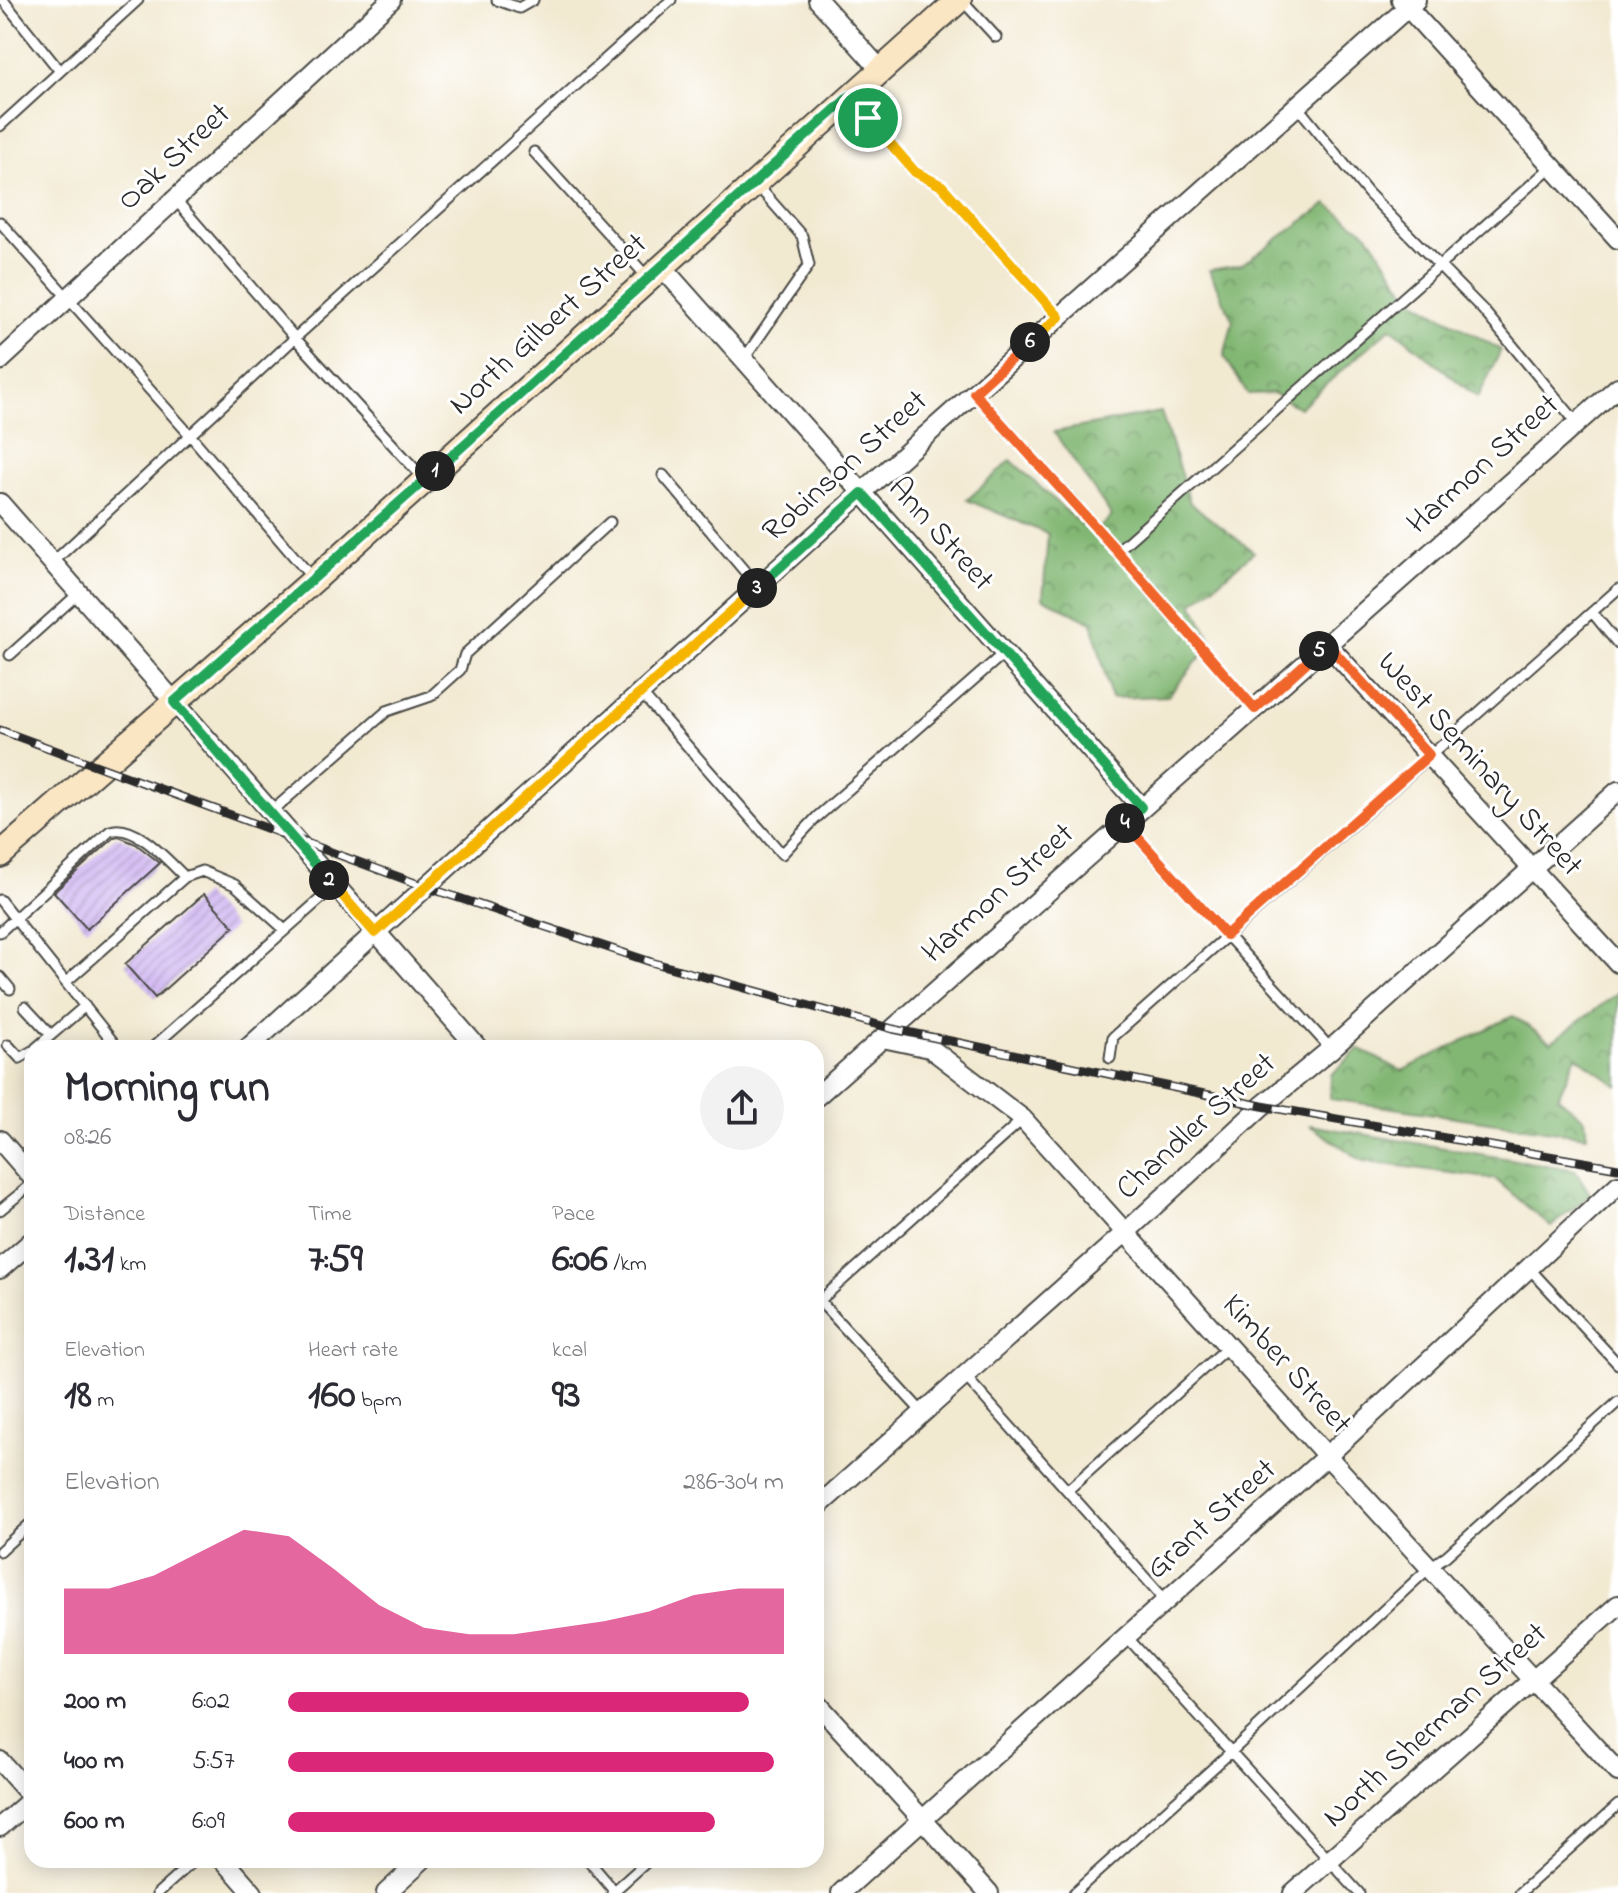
<!DOCTYPE html>
<html lang="en">
<head>
<meta charset="utf-8">
<style>
	body { margin:0; font-family:"Indie Flower",sans-serif; background:#f2f2f3; color:#2b2b33; height:100vh; display:flex; flex-direction:column; font-size:30px; white-space:nowrap }
	* { box-sizing:border-box; margin:0 }
	p { font-size:26px; color:#7c7c81 }
	.icon { flex:none; width:44px; height:44px; fill:none; stroke:currentColor; stroke-width:2; stroke-linecap:round; stroke-linejoin:round }
	.map { position:relative; flex:1; overflow:hidden }
	.panel { position:absolute; left:24px; top:1040px; width:800px; height:828px; display:flex; flex-direction:column; background:#fff; border-radius:24px; box-shadow:0 4px 20px #0003 }
	.panel>* { flex:none }
	.pin { position:absolute; display:grid; place-items:center; width:68px; height:68px; color:#fff; margin:-34px; border:4px solid #fff; border-radius:50%; box-shadow:0 2px 8px #0007 }
	.km { position:absolute; width:40px; height:40px; margin:-20px; border-radius:50%; background:#222; color:#fff; font-size:22px; line-height:40px; text-align:center }
	.round { display:grid; place-items:center; flex:none; width:84px; height:84px; border-radius:42px; background:#f2f2f3 }
	.head { display:flex; align-items:center; justify-content:space-between; height:136px; padding:0 40px }
	h1 { font-size:44px; font-weight:800; line-height:60px }
	.figures { display:grid; grid-template-columns:repeat(3,1fr); gap:12px; height:136px; padding:8px 40px }
	.figures div { display:grid; align-content:center }
	.figures b { font-size:40px; font-weight:800 }
	.figures small { font-size:22px; font-weight:400 }
	.figures p { font-size:22px }
	.chart { height:224px; padding:16px 40px }
	.chart p { display:flex; justify-content:space-between }
	.chart svg { width:100%; height:144px; margin-top:8px; fill:#db2777; opacity:.7 }
	ul { padding:0 40px; list-style:none; font-size:26px }
	li { display:grid; grid-template-columns:128px 96px 1fr; align-items:center; height:60px }
	li i { height:20px; border-radius:10px; background:#db2777 }
	.map>svg:first-child { display:block }
	.forest { fill:url(#forest-crowns); stroke:#56714f; stroke-width:2 }
	.building { fill:url(#building-hatch) }
	.lines { fill:none; stroke-linecap:round; stroke-linejoin:round }
	.service-casing { stroke:#494844; stroke-width:13 }
	.minor-casing { stroke:#494844; stroke-width:22 }
	.secondary-casing { stroke:#494844; stroke-width:28 }
	.service { stroke:#fff; stroke-width:9 }
	.minor { stroke:#fff; stroke-width:18 }
	.secondary { stroke:#fbe6c4; stroke-width:24 }
	.rail-casing { stroke:#2b2b2b; stroke-width:9 }
	.rail { stroke:#fff; stroke-width:6; stroke-dasharray:18; stroke-linecap:butt }
	.split-1-casing { stroke:#fff; stroke-width:16 }
	.split-2-casing { stroke:#fff; stroke-width:16 }
	.split-3-casing { stroke:#fff; stroke-width:16 }
	.split-4-casing { stroke:#fff; stroke-width:16 }
	.split-5-casing { stroke:#fff; stroke-width:16 }
	.split-6-casing { stroke:#fff; stroke-width:16 }
	.split-7-casing { stroke:#fff; stroke-width:16 }
	.split-1 { stroke:#22a559; stroke-width:10 }
	.split-2 { stroke:#22a559; stroke-width:10 }
	.split-3 { stroke:#f5b400; stroke-width:10 }
	.split-4 { stroke:#22a559; stroke-width:10 }
	.split-5 { stroke:#f0652b; stroke-width:10 }
	.split-6 { stroke:#f0652b; stroke-width:10 }
	.split-7 { stroke:#f5b400; stroke-width:10 }
	.labels { text-anchor:middle; dominant-baseline:central; stroke-width:6; stroke-linejoin:round; paint-order:stroke }
	.street-label { font-size:32px; fill:#2b2b2b; stroke:#fff }
</style>
</head>
<body>
<div class="map">
<svg width="1618" height="1893" viewBox="0 0 1618 1893">
	<defs>
		<pattern id="forest-crowns" width="20" height="18" patternUnits="userSpaceOnUse" patternTransform="scale(2)"><rect width="20" height="18" fill="#82b773"/><path d="M2 6a3 3 0 1 1 6 0M12 15a3 3 0 1 1 6 0" fill="none" stroke="#6b955f"/></pattern>
		<pattern id="building-hatch" width="6" height="6" patternUnits="userSpaceOnUse" patternTransform="scale(2)"><rect width="6" height="6" fill="#cbaef1"/><path d="M-1 1l2-2M0 6l6-6M5 7l2-2" fill="none" stroke="#a58ec3"/></pattern>
	</defs>
	<rect width="100%" height="100%" fill="#fff"/>
	<filter id="ink" filterUnits="userSpaceOnUse"><feTurbulence type="fractalNoise" baseFrequency=".0125" numOctaves="2"/><feDisplacementMap in="SourceGraphic" scale="16" xChannelSelector="R" yChannelSelector="G"/><feConvolveMatrix kernelMatrix="1 2 1 2 8 2 1 2 1" color-interpolation-filters="sRGB"/></filter>
	<filter id="wash" filterUnits="userSpaceOnUse"><feTurbulence type="fractalNoise" baseFrequency=".006" numOctaves="4" result="noise"/><feDisplacementMap in="SourceGraphic" scale="32" xChannelSelector="R" yChannelSelector="G"/><feGaussianBlur stdDeviation="1.8" result="paint"/><feColorMatrix in="noise" values="0 0 0 0 0 0 0 0 0 0 0 0 0 0 0 0 0 1.4 0 .05"/><feComposite in="paint" operator="in"/></filter>
	<g filter="url(#wash)">
		<rect width="100%" height="100%" fill="#f2e9d1"/>
		<path class="forest" d="M1327,204L1368,234L1410,298L1501,350L1478,398L1391,327L1299,408L1273,393L1248,394L1224,356L1233,321L1209,270L1241,265Z
			M1161,412L1190,503L1254,552L1193,603L1212,643L1168,696L1111,698L1092,622L1043,598L1048,534L967,500L1011,460L1092,535L1112,516L1054,432Z
			M1618,993V1086L1576,1056L1558,1097L1585,1119L1587,1136L1330,1099L1331,1075L1359,1049L1402,1071L1513,1016L1551,1042Z
			M1309,1125L1575,1170L1590,1194L1551,1227L1495,1179L1363,1161Z"/>
		<g id="blocks">
			<path class="building" d="M119,837L136,844L160,863L87,929L54,892L114,838Z
				M204,894L234,927L155,998L125,964Z"/>
		</g>
	</g>
	<g filter="url(#ink)">
		<use href="#blocks" fill-opacity="0" stroke="#494844" stroke-width="2"/>
		<g class="lines">
			<defs>
				<path id="service" d="M3,0L59,70
					M497,0L519,8L533,0
					M962,0L996,37
					M851,100L915,172L942,186L1059,317
					M1297,106L1368,193L1483,310L1577,423
					M0,126L138,0
					M534,152L649,279
					M175,199L295,338L425,480
					M0,222L190,435L314,580
					M744,359L809,265L802,236L757,185
					M974,393L1117,551L1255,709
					M663,475L758,587
					M1117,551L1551,167
					M53,562L295,338L671,0
					M1592,612L1618,644
					M10,655L79,593
					M641,693L782,854L817,817L1004,653
					M271,812L387,711L431,696L460,670L465,654L610,522
					M1124,823L1331,1049
					M0,900L118,1048
					M0,932L110,831C135,822 168,861 185,877
					M0,977L10,989
					M66,982L185,877L202,871L235,885L285,930
					M25,1007L51,1035
					M8,1045L20,1058L32,1051
					M36,1048L85,1006
					M152,1048L335,886
					M1110,1058L1113,1037L1618,589
					M0,1210L32,1184
					M1528,1267L1618,1364
					M816,1297L922,1412
					M816,1304L1023,1119
					M964,1375L1166,1601
					M1068,1490L1229,1346
					M0,1551L32,1522
					M1127,1637L1359,1893
					M588,1860L616,1893
					M158,1893L195,1860
					M612,1893L649,1860
					M1074,1893L1232,1751L1429,1568L1446,1556L1618,1402
					M1520,1893L1618,1805"/>
				<path id="minor" d="M818,0L880,69
					M1401,0L1618,239
					M662,267L1141,807
					M0,361L391,0
					M0,503L478,1048
					M1327,644L1618,963
					M883,1038L930,1048L1023,1119L1327,1456L1618,1772
					M248,1048L876,480L1416,0
					M816,1097L1618,387
					M0,1140L32,1177
					M0,1269L32,1241
					M816,1508L1126,1232L1262,1106L1331,1049L1618,791
					M816,1702L989,1893
					M0,1761L32,1797
					M0,1827L32,1799
					M224,1860L253,1893
					M386,1893L422,1860
					M841,1893L1327,1456L1618,1185
					M1293,1893L1618,1605"/>
				<path id="secondary" d="M0,855L314,580L959,0"/>
			</defs>
			<use href="#service" class="service-casing"/>
			<use href="#minor" class="minor-casing"/>
			<use href="#secondary" class="secondary-casing"/>
			<use href="#service" class="service"/>
			<use href="#minor" class="minor"/>
			<use href="#secondary" class="secondary"/>
			<defs>
				<path id="rail" d="M0,730L426,887L651,962L893,1029L1262,1106L1618,1168"/>
			</defs>
			<use href="#rail" class="rail-casing"/>
			<use href="#rail" class="rail"/>
		</g>
	</g>
	<g class="lines" filter="url(#ink)">
		<defs>
			<path id="split-1" d="M435,471L849,97L868,118"/>
			<path id="split-2" d="M329,880L174,702L435,471"/>
			<path id="split-3" d="M329,880L375,933L757,588"/>
			<path id="split-4" d="M757,588L862,493L1141,807L1125,823"/>
			<path id="split-5" d="M1125,823L1226,935L1429,755L1327,644L1319,651"/>
			<path id="split-6" d="M1030,342L974,393L1117,551L1255,709L1319,651"/>
			<path id="split-7" d="M868,118L915,172L942,186L1059,317L1030,342"/>
		</defs>
		<use href="#split-1" class="split-1-casing"/>
		<use href="#split-2" class="split-2-casing"/>
		<use href="#split-3" class="split-3-casing"/>
		<use href="#split-4" class="split-4-casing"/>
		<use href="#split-5" class="split-5-casing"/>
		<use href="#split-6" class="split-6-casing"/>
		<use href="#split-7" class="split-7-casing"/>
		<use href="#split-1" class="split-1"/>
		<use href="#split-2" class="split-2"/>
		<use href="#split-3" class="split-3"/>
		<use href="#split-4" class="split-4"/>
		<use href="#split-5" class="split-5"/>
		<use href="#split-6" class="split-6"/>
		<use href="#split-7" class="split-7"/>
	</g>
	<g class="labels">
		<g class="street-label">
			<text transform="translate(175 158) rotate(-43)">Oak Street</text>
			<text transform="translate(549 325) rotate(-42)">North Gilbert Street</text>
			<text transform="translate(1484 465) rotate(-42)">Harmon Street</text>
			<text transform="translate(846 467) rotate(-42)">Robinson Street</text>
			<text transform="translate(940 535) rotate(48)">Ann Street</text>
			<text transform="translate(1479 765) rotate(48)">West Seminary Street</text>
			<text transform="translate(999 894) rotate(-42)">Harmon Street</text>
			<text transform="translate(1197 1127) rotate(-42)">Chandler Street</text>
			<text transform="translate(1286 1365) rotate(48)">Kimber Street</text>
			<text transform="translate(1212 1520) rotate(-42)">Grant Street</text>
			<text transform="translate(1436 1726) rotate(-42)">North Sherman Street</text>
		</g>
	</g>
</svg>
<div class="pin" style="left:868px;top:118px;background:#1e9e55"><svg class="icon" aria-label="arrive" viewBox="0 0 24 24"><path d="M6 21V4h12l-3 4 3 4H6"/></svg></div>
<b class="km" style="left:435px;top:471px">1</b>
<b class="km" style="left:329px;top:880px">2</b>
<b class="km" style="left:757px;top:588px">3</b>
<b class="km" style="left:1125px;top:823px">4</b>
<b class="km" style="left:1319px;top:651px">5</b>
<b class="km" style="left:1030px;top:342px">6</b>
<section class="panel">
<div class="head"><div><h1>Morning run</h1><p>08:26</p></div><a class="round"><svg class="icon" aria-label="share" viewBox="0 0 24 24"><path d="M12 15V3M7 8l5-5 5 5M5 13v7h14v-7"/></svg></a></div>
<div class="figures">
<div><p>Distance</p><b>1.31<small> km</small></b></div>
<div><p>Time</p><b>7:59</b></div>
<div><p>Pace</p><b>6:06<small> /km</small></b></div>
</div>
<div class="figures">
<div><p>Elevation</p><b>18<small> m</small></b></div>
<div><p>Heart rate</p><b>160<small> bpm</small></b></div>
<div><p>kcal</p><b>93</b></div>
</div>
<div class="chart"><p><span>Elevation</span>286–304 m</p>
<svg viewBox="0 0 160 44" preserveAspectRatio="none"><path d="M0 44V24L10 24L20 20L30 13L40 6L50 8L60 18L70 29L80 36L90 38L100 38L110 36L120 34L130 31L140 26L150 24L160 24V44z"/></svg>
</div>
<ul>
<li><b>200 m</b>6:02<i style="width:93%"></i></li>
<li><b>400 m</b>5:57<i style="width:98%"></i></li>
<li><b>600 m</b>6:09<i style="width:86%"></i></li>
</ul>
</section>
</div>
</body>
</html>
